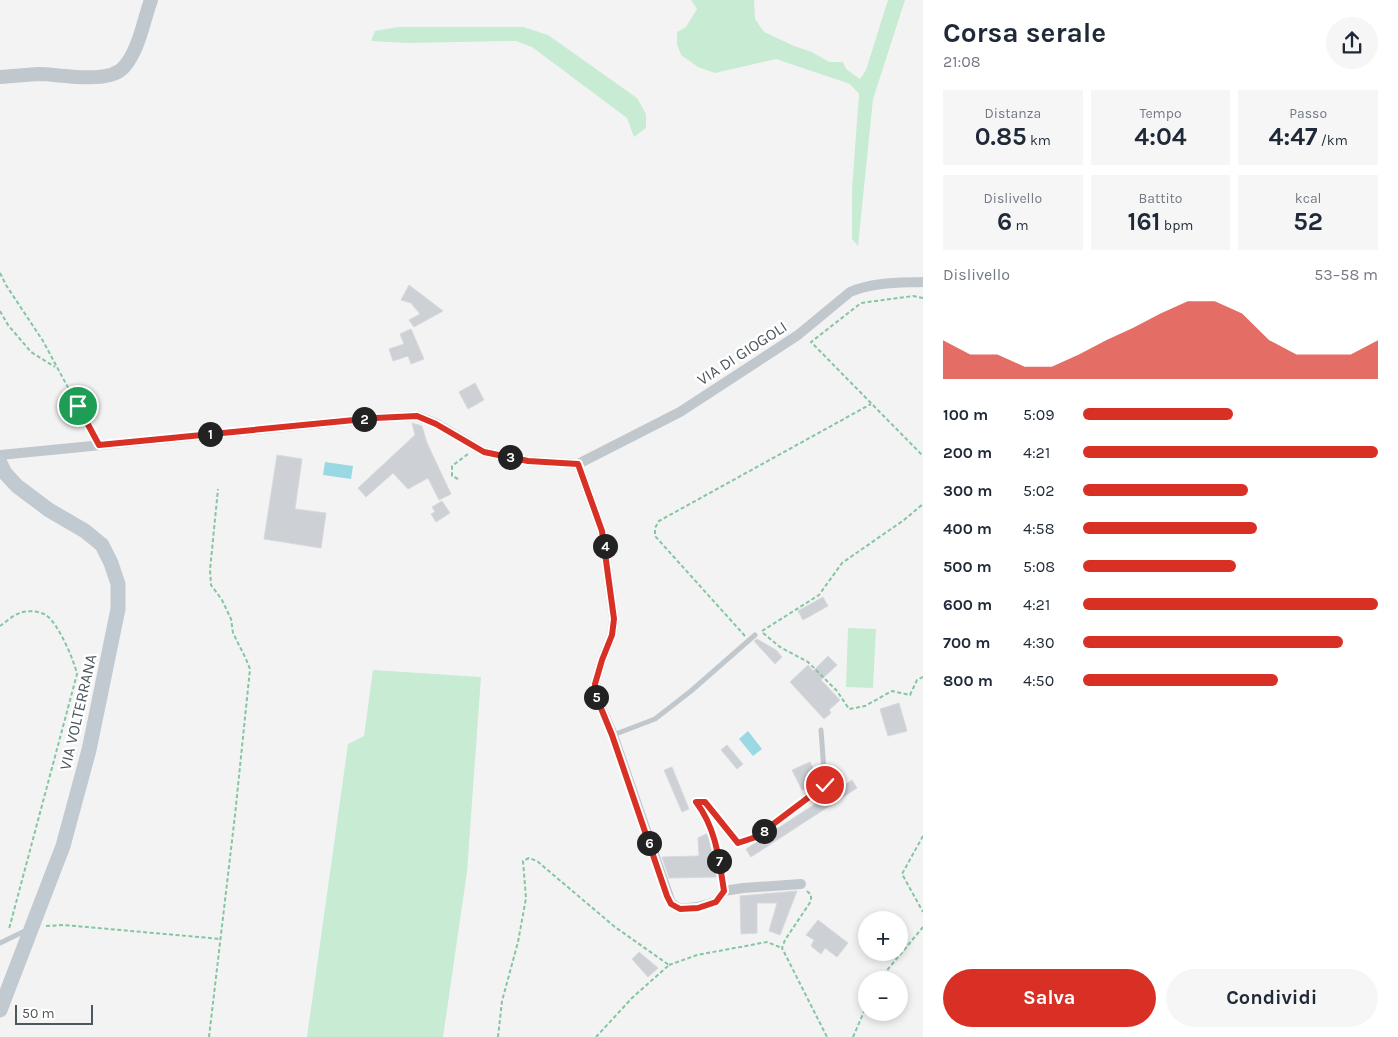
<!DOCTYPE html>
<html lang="it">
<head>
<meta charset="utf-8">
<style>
	body { margin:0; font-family:Karla,sans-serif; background:#f6f6f7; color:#1f2937; height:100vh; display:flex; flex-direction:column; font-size:19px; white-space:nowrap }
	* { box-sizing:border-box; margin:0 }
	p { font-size:16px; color:#747a83 }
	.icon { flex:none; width:28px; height:28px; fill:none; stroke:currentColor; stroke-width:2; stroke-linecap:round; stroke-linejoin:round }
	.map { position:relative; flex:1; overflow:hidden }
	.drawer { display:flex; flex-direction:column; background:#fff; width:475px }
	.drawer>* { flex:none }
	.controls { position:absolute; left:858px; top:911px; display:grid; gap:10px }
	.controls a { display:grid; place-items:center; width:50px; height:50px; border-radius:50%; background:#fff; box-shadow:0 2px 8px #0003; font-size:25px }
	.scale { position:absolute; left:15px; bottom:12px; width:78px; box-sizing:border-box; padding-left:5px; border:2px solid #4c575e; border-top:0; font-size:14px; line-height:18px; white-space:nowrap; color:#4c575e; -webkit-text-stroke:4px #fff; paint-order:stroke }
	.pin { position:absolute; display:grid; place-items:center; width:42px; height:42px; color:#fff; margin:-21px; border:2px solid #fff; border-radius:50%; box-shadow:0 1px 5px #0007 }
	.km { position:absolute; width:25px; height:25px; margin:-12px; border-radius:50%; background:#222; color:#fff; font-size:14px; line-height:25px; text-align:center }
	.round { display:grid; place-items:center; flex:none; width:52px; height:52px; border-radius:26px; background:#f6f6f7 }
	.summary { display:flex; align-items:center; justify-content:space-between; height:85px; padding:0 20px }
	h1 { font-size:28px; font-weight:700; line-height:38px }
	.stats { display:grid; grid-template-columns:repeat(3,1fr); gap:8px; height:85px; padding:5px 20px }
	.stats div { display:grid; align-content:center; border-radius:0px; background:#f6f6f7; text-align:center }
	.stats b { font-size:25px; font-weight:700 }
	.stats small { font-size:14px; font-weight:400 }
	.stats p { font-size:14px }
	.chart { height:140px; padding:10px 20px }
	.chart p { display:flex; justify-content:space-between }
	.chart svg { width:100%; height:90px; margin-top:5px; fill:#d93025; opacity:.7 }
	.primary-button { display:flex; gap:10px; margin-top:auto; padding:10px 20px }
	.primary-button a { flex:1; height:58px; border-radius:30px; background:#d93025; color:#fff; font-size:20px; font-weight:700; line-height:58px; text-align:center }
	.primary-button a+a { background:#f6f6f7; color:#1f2937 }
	ul { padding:0 20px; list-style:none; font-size:16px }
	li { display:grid; grid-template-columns:80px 60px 1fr; align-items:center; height:38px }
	li i { height:12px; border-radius:6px; background:#d93025 }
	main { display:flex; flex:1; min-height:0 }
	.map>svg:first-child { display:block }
	.green { fill:#c7ebd3 }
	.water { fill:#9ad8e3 }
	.building { fill:#cdd0d4; stroke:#d7d9dd }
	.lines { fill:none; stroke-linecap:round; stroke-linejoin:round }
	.path { stroke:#83c6a1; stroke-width:2; stroke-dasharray:4 2.5; stroke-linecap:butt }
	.service { stroke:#c0c7cd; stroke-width:5 }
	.minor { stroke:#c0c7cd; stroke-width:10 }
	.tertiary { stroke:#c0c7cd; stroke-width:14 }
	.secondary { stroke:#c1cad1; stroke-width:15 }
	.route-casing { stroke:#fff; stroke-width:10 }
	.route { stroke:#d93025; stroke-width:6 }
	.labels { text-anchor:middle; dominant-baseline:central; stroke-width:5; stroke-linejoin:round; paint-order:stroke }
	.street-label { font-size:16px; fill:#4c575e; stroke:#fff }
</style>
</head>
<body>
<main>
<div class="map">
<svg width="923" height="1037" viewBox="0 0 923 1037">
	<rect width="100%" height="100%" fill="#f4f3f3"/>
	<path class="green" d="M691,0H754L755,19L764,32L794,46L812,52L829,62H843L846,69L860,79L866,70L888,0H905L873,99L858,246L852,239V189L859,94L850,84L776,59L715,73L698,67L681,55L677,44V32L686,27L697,9Z
		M398,27H523L548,35L637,98L646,114V128L634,137L627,118L532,47L516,41L407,43L371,41L375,31Z
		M848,628L876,629L873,688L846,687Z
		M373,670L481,677L467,872L443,1037H307L348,744L364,736Z"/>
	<path class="water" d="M325,462L353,466L351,479L323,475Z
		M748,731L762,749L753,756L739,739Z"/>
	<path class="building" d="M409,285L443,311L414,327L409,320L420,314L411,303L401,300Z
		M411,329L424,359L411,364L408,356L393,361L389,349L404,344L400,334Z
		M475,383L484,400L468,409L459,392Z
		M412,423L422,426L427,443L451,494L439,500L428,478L408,489L393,473L366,497L358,488L415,435Z
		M277,455L302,459L295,509L326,513L321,548L264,539Z
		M442,501L450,513L436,522L431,514L435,512L432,507Z
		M823,597L828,606L803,620L798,611Z
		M757,639L776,650L782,657L775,664L754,641Z
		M828,656L837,665L821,680L840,700L829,710L831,713L824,719L790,682L808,665L813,671Z
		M899,703L907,731L888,736L880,709Z
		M727,745L743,764L737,769L721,750Z
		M810,762L820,783L802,790L792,770Z
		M672,767L689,809L682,812L664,770Z
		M852,780L857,788L751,857L746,849Z
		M708,833L717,877L669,878L662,857L699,856L698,838Z
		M797,891L780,935L769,931L777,903H757V933L741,934L740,896Z
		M818,920L848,943L837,957L825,948L821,954L811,946L814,940L806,935Z
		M639,952L658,968L648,977L632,959Z"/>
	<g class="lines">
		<path class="path" d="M0,273L6,285L43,341L94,436
			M923,298L913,296L861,303L811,342L923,456
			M0,311L8,325L31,352L55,367
			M458,479L452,476V466L468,454
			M0,626C6,622 13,615 20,613C27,610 39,611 46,615C58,623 74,660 77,674L9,929
			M762,631L819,595L842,563L904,520L923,504
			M763,633L780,647L808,662L837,691L849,709L865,706L892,691L910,695L917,680L923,677
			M745,636L655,536V528L659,521L871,404
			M923,836L902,874L923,912
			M807,891L811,895V901L785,940L782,948L827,1037
			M46,926L64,925L221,939
			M669,965L697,955L767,942L782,948
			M879,980L923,927
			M209,1037L235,815L250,669L246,659L233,633L231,619L222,600L211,585L210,570L218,489
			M498,1037L502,1001L518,942L526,898L523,861L529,858L537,861L615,927L669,965L632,998L596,1037
			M853,1037L866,1007"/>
		<path class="service" d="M613,735L655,719L691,691L755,635
			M724,891C719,859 716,828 696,802H705L738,843L756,837L825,785L821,730
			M0,943L27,930"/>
		<path class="minor" d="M0,455L375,418L417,416L437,424L484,452L528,461L578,464L680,412L798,335L850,292C873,282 899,283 923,282
			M578,464L602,531L614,619L612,635L602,660L595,684L596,696L613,735L671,903L680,909L697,907L716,902L724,891L743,888L801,884"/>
		<path class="tertiary" d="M0,77C13,76 26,75 38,74C60,74 109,85 124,67C139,50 143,22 151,0"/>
		<path class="secondary" d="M0,463L5,473L17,486L49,510L85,531L102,545L111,563L118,584V609L89,750L63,846L0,1010"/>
	</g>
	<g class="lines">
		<defs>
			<path id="route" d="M78,406L99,445L375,418L417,416L436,424L484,452L528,461L578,464L602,531L614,619L612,635L602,660L595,684L596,696L612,735L667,896L671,904L680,909L698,908L716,902L724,891C719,859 716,828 696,802H705L738,843L756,837L825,785"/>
		</defs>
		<use href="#route" class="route-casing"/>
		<use href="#route" class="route"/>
	</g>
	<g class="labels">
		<g class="street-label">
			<text transform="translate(742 353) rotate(-33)">VIA DI GIOGOLI</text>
			<text transform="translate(78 712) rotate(-77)">VIA VOLTERRANA</text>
		</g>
	</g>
</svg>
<div class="controls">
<a>+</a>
<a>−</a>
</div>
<div class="scale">50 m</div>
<div class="pin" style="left:78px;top:406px;background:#1e9e55"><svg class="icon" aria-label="arrive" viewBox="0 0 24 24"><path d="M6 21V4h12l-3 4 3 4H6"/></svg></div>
<div class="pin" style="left:825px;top:785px;background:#d93025"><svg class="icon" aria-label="check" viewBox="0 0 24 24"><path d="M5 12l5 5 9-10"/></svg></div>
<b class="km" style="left:210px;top:434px">1</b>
<b class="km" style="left:364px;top:419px">2</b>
<b class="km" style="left:510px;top:457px">3</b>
<b class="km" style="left:605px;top:546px">4</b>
<b class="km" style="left:596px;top:697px">5</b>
<b class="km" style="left:649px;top:843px">6</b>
<b class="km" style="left:719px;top:861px">7</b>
<b class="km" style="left:764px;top:831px">8</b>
</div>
<section class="drawer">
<div class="summary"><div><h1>Corsa serale</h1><p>21:08</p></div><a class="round"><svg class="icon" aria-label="share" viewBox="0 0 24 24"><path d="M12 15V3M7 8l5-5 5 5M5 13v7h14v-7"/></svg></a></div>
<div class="stats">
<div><p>Distanza</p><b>0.85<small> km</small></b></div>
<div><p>Tempo</p><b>4:04</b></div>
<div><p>Passo</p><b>4:47<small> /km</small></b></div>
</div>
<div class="stats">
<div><p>Dislivello</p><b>6<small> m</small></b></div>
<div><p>Battito</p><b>161<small> bpm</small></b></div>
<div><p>kcal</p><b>52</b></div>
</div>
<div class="chart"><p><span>Dislivello</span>53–58 m</p>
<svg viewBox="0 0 160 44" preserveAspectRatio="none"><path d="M0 44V25L10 32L20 32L30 38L40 38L50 32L60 25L70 19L80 12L90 6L100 6L110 12L120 25L130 32L140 32L150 32L160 25V44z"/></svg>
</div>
<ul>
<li><b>100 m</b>5:09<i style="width:51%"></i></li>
<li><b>200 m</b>4:21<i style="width:100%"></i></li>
<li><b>300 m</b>5:02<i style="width:56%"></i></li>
<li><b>400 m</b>4:58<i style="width:59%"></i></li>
<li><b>500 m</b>5:08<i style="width:52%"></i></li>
<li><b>600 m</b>4:21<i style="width:100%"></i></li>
<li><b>700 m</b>4:30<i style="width:88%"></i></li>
<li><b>800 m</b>4:50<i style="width:66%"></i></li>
</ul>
<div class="primary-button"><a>Salva</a><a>Condividi</a></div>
</section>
</main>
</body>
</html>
